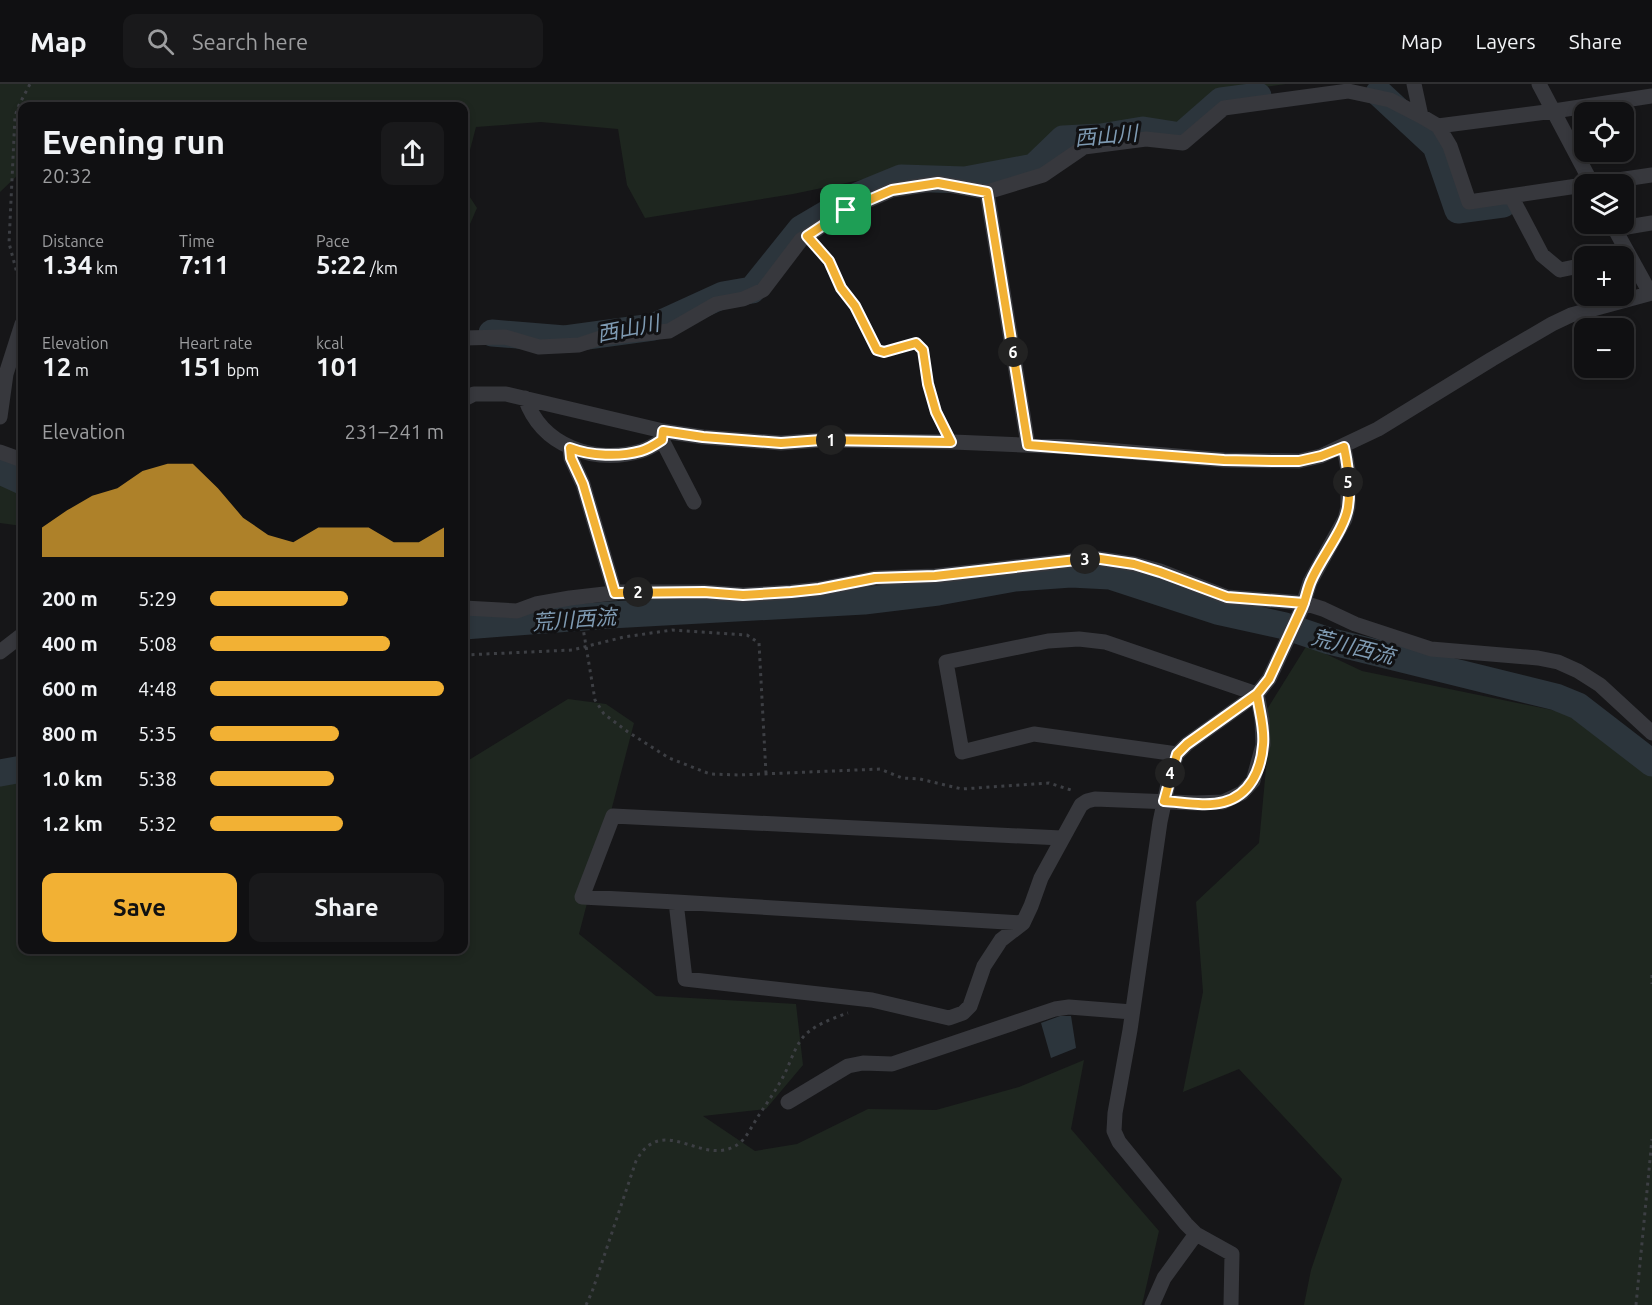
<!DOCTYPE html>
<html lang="en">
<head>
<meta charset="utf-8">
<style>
	body { margin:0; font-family:Ubuntu,"Noto Sans JP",sans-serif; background:#19191b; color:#f1f3f6; height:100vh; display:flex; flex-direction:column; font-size:22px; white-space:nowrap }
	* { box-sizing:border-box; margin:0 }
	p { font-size:20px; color:#9c9d9f }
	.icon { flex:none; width:33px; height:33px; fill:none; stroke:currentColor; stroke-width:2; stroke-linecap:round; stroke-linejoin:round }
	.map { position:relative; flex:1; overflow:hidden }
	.drawer { position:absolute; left:18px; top:18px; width:450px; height:852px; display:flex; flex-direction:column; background:#101012; border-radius:12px; box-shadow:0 3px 9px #0003,0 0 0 2px #303032 }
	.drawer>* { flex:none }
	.tools { position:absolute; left:1574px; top:18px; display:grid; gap:12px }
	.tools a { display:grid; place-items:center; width:60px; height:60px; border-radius:12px; background:#101012; box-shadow:0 3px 9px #0003,0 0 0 2px #303032; font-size:30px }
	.pin { position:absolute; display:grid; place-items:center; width:51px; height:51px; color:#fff; margin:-26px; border-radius:12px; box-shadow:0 3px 9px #0006 }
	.km { position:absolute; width:30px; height:30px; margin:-15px; border-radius:50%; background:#222; color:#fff; font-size:16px; line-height:30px; text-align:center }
	.round { display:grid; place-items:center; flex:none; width:63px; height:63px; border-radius:12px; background:#19191b }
	.overview { display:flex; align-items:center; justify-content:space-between; height:102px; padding:0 24px }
	h1 { font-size:33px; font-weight:600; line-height:45px }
	.stats { display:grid; grid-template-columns:repeat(3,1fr); gap:9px; height:102px; padding:6px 24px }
	.stats div { display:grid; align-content:center }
	.stats b { font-size:26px; font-weight:600 }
	.stats small { font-size:16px; font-weight:400 }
	.stats p { font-size:16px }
	.chart { height:168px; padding:12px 24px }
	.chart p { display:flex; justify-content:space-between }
	.chart svg { width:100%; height:108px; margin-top:6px; fill:#f2b134; opacity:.7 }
	.cta { display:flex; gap:12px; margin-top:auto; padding:12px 24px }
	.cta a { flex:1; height:69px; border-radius:12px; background:#f2b134; color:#111; font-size:24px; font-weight:600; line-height:69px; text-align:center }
	.cta a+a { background:#19191b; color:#f1f3f6 }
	ul { padding:0 24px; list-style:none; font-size:20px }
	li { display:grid; grid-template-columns:96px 72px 1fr; align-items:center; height:45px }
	li i { height:15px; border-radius:8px; background:#f2b134 }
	header { display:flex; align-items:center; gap:36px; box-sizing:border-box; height:84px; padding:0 30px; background:#101012; border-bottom:2px solid #303032 }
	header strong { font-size:28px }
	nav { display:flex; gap:33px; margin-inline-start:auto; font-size:21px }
	.search { width:420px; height:54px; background:#19191b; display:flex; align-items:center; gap:15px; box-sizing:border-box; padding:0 21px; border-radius:12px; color:#9c9d9f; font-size:22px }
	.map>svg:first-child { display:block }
	.green { fill:#1e261f }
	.water { fill:#2c353c }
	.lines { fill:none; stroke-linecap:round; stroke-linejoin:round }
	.river { stroke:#2c353c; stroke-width:27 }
	.path { stroke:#3d3f44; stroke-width:3; stroke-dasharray:3 4.5; stroke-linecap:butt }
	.minor { stroke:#37383d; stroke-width:15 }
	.route-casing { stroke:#fff; stroke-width:12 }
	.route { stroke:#f2b134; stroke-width:8 }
	.labels { text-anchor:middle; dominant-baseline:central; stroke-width:6; stroke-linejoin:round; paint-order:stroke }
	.water-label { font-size:21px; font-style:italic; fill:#7f9bb3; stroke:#111113 }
</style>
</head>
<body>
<header>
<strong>Map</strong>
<div class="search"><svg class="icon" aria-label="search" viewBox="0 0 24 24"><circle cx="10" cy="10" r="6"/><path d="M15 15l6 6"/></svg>Search here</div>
<nav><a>Map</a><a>Layers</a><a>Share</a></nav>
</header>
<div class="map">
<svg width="1652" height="1221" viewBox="0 0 1652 1221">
	<rect width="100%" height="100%" fill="#161618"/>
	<path class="green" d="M0,0H1286L1219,9L1179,46L1128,40L1065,47L1028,75L968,88L894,89L793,110L645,134L627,101L618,45L541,38L476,43L464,89V22H22V87L0,108Z
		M464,104L477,124L470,140L464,142Z
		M0,379L22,386V442L0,439Z
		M1307,561L1362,587L1586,633L1652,684V1221H1304L1311,1186L1342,1095L1239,985L1183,1008L1203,908L1196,818L1259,759L1267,674L1266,627Z
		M568,615L606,620L634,639L579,850L656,912L796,920L803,981L766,1025L703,1032L755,1067L797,1060L868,1025L936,1026L1019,1003L1084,976L1071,1045L1159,1147L1142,1221H0V683H22V866H464V679Z"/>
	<path class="water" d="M1060,932H1071L1076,964L1051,974L1041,939Z"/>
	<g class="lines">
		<path class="river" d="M1379,9L1436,62L1458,126L1503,120
			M492,249L565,255L653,243L723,211L752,206L801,145L857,112L901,94L965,96L1034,83L1063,55L1101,53L1143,46L1181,52L1221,17L1258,12
			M0,387L22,397
			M464,542L610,531L864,517L938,508L1015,494L1071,490L1110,492L1217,527L1285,542L1329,557L1556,613L1578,622L1652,679
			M0,689L22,685"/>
		<path class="path" d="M816,162L829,177L841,204L855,222L877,266L884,268L916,259L923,266L928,300L936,328L943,343
			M22,208L9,159L15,32L19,21L30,0
			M580,526L595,616L604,630L628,648L669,674L710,690L739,691L880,685L902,694L920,695L962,705L1049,699L1074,707
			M464,571L572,566L624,553L672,546L747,551L759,559L766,690
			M1652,891V900
			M586,1221L592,1208L636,1077C664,1026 705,1088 741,1058C748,1051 753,1040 759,1031C767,1019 776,1006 783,993C791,978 795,960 807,949C819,939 834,934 848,929
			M1636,1221L1652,1055"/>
		<path class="minor" d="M1414,0L1421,32L1438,42L1450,62L1469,118L1584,101
			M1539,0L1592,100
			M1438,42L1554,27L1652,12
			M1591,100L1652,91
			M987,108L1028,361
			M1511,112L1542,171L1560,186L1584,181
			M1612,140L1650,209
			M1615,145L1652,139
			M464,254L505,253L539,263L579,261L600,254L669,247L716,220L743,215L763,206L801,156L846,126L892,106L938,99L987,108L1043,91L1084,63L1146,55L1183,59L1224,24L1348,7L1390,16L1421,32
			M525,314C542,363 594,380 641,367C648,365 656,360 662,356L663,347
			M464,315L474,310H506L663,347L703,353L781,359L821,356L953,358L1071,363L1224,376L1299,377L1321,372L1378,345L1492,275L1552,240L1571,231L1652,209
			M0,333L6,290L22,240
			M662,356L694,418
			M570,364L571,374L583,400L615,509
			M0,368L22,376
			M464,524L517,527L536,520L570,514L622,508H704L743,511L791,508L819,505L875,494L935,492L1094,474L1134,480L1160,487L1227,513L1304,519L1323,525L1355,540L1431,565L1538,574L1558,578L1578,587L1600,601L1652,649
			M0,568L22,551
			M676,818L582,813L613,732L1061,754
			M1023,839L676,818L685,895L872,916L949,934L963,929L970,922L984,882L1001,856L1023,839L1031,822L1041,794L1081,721L1087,717L1095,715L1196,719L1223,718L1242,709L1253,697L1263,661L1262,636L1257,610L1105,558L1079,555L1048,557L946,578L962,668L1034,650L1177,670
			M788,1018L848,982L863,979L892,980L1055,925L1069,923L1132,928
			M1152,1221L1164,1194L1196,1150
			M1231,1221L1232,1170L1196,1150L1186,1140L1119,1058L1114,1047L1115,1029L1130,946L1160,738L1171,686L1177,670L1187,660L1257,610L1269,595L1302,524L1310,498L1345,435L1348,423V386L1344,363"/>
	</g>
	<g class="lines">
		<defs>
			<path id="route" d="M846,126L807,152L829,177L841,204L855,222L877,266L884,268L916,259L923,266L928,300L936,328L951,358L821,356L781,359L703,353L663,347L662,356C656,360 648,365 641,367C620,373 591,372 570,364L571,374L583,400L615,509L704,508L743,511L791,508L819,505L875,494L935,492L1094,474L1134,480L1160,488L1227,513L1304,519L1269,595L1257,610L1187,660L1177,670L1164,717C1182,718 1206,723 1224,718C1250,711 1261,686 1263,661C1265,644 1259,627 1257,610L1269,595L1302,524C1306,515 1307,506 1311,497C1320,475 1345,445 1348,423C1351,403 1348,382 1344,363L1321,372L1299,377H1273L1224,376L1028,361L987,108L938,99L892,106L846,126"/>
		</defs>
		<use href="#route" class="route-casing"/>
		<use href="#route" class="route"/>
	</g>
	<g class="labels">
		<g class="water-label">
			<text transform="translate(1106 51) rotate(-5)">西山川</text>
			<text transform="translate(628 244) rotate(-11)">西山川</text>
			<text transform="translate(574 535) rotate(-4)">荒川西流</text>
			<text transform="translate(1353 562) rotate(14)">荒川西流</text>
		</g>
	</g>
</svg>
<div class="tools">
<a><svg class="icon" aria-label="locate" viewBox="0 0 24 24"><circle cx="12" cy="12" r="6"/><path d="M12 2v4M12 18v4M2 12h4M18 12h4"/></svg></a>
<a><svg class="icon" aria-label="layers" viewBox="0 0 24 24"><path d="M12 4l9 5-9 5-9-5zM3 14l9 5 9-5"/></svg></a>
<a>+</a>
<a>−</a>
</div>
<div class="pin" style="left:846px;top:126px;background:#1e9e55"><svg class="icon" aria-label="arrive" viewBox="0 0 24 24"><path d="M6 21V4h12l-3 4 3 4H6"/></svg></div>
<b class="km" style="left:831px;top:356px">1</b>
<b class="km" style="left:638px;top:508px">2</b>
<b class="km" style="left:1085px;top:475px">3</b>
<b class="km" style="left:1170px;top:689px">4</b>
<b class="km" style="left:1348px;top:398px">5</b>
<b class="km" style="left:1013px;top:268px">6</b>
<section class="drawer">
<div class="overview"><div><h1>Evening run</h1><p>20:32</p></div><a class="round"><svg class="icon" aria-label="share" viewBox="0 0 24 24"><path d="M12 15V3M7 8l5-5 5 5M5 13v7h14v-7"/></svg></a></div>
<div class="stats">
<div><p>Distance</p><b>1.34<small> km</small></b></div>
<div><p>Time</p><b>7:11</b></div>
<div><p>Pace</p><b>5:22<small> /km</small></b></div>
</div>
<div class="stats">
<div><p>Elevation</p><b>12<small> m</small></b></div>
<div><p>Heart rate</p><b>151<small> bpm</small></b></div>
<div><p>kcal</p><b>101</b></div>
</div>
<div class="chart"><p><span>Elevation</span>231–241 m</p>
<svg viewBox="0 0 160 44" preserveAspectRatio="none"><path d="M0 44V32L10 25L20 19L30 16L40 9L50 6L60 6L70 16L80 28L90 35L100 38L110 32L120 32L130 32L140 38L150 38L160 32V44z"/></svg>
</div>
<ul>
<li><b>200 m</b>5:29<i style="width:59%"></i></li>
<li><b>400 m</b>5:08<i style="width:77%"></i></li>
<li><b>600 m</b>4:48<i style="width:100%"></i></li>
<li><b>800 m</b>5:35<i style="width:55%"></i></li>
<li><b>1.0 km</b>5:38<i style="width:53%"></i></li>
<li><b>1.2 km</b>5:32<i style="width:57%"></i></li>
</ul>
<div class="cta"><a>Save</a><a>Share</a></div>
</section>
</div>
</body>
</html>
